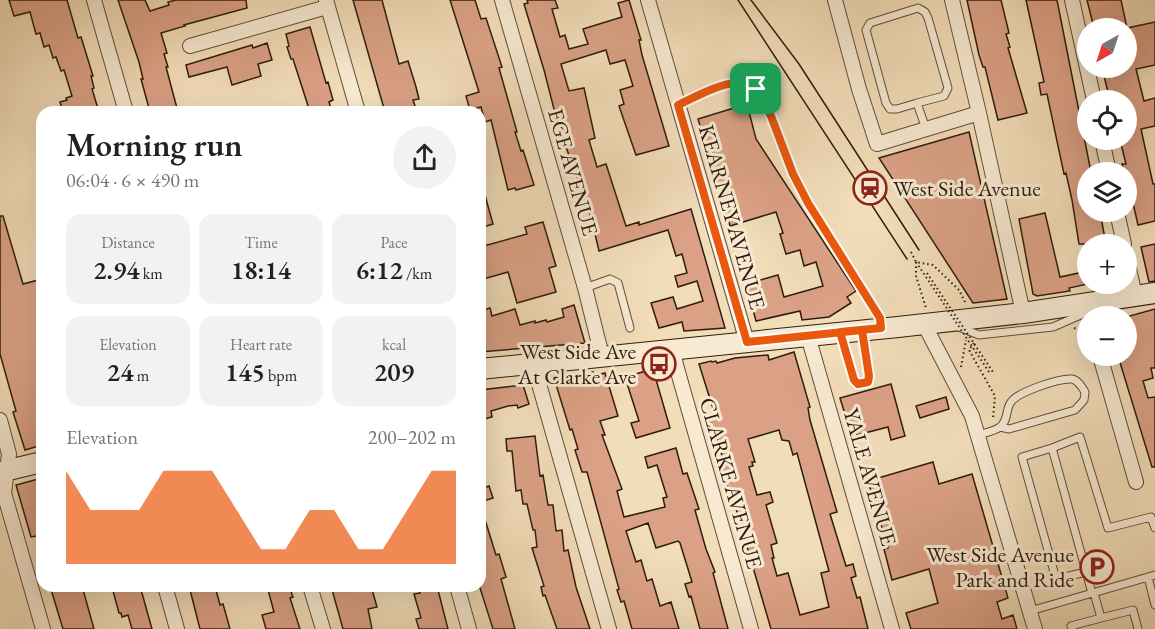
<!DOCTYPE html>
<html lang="en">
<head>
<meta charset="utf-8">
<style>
	body { margin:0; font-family:"EB Garamond",serif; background:#f2f2f2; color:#202124; height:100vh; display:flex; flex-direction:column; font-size:22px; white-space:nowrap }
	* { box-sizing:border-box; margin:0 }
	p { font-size:20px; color:#757577 }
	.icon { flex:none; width:33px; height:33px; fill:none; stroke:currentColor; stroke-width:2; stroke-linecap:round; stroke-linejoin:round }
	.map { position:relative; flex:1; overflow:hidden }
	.side { position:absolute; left:36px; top:106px; width:450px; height:486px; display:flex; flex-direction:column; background:#fff; border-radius:18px; box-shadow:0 6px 24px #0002 }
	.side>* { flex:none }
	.needle { width:39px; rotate:219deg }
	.fabs { position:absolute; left:1077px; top:18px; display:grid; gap:12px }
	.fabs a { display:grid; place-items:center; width:60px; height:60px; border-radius:50%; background:#fff; box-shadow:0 6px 24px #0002; font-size:30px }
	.pin { position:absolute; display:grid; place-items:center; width:51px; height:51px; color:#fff; margin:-26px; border-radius:12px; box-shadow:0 3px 9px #0006 }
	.round { display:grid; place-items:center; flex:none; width:63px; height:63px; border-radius:32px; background:#f2f2f2 }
	.overview { display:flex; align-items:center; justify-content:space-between; height:102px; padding:0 30px }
	h1 { font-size:33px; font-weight:600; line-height:45px }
	.figures { display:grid; grid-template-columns:repeat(3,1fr); gap:9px; height:102px; padding:6px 30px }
	.figures div { display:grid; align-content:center; border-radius:15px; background:#f2f2f2; text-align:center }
	.figures b { font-size:26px; font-weight:600 }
	.figures small { font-size:16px; font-weight:400 }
	.figures p { font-size:16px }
	.chart { height:168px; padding:12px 30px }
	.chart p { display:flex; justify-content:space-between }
	.chart svg { width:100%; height:108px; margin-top:6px; fill:#ea580c; opacity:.7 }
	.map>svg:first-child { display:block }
	.building { fill:#dba186; stroke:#2e1c0e; stroke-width:1.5; fill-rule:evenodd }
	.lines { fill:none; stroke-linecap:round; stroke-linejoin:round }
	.lane-casing { stroke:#5f4c39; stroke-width:9 }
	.street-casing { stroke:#5f4c39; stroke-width:16 }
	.secondary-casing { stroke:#2e1c0e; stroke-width:22 }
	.path { stroke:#2e1c0e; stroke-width:2; stroke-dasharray:1.5 3; stroke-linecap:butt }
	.lane { stroke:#f7e9d2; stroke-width:7 }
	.street { stroke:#f7e9d2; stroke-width:14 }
	.secondary { stroke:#f7e9d2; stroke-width:20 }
	.tram { stroke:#2e1c0e; stroke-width:1.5 }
	.path-bridge { stroke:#2e1c0e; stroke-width:2; stroke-dasharray:1.5 3; stroke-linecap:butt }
	.route-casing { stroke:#fff; stroke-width:12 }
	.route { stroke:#ea580c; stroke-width:8 }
	.labels { text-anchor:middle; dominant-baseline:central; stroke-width:6; stroke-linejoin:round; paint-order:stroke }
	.street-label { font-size:22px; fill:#2e1c0e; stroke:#f7e9d2 }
	.poi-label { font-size:22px; fill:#2e1c0e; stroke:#f7e9d2; text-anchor:end }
</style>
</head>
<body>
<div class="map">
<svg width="1155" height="629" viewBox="0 0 1155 629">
	<rect width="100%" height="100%" fill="#f2ddb9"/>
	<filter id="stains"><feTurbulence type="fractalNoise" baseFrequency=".00333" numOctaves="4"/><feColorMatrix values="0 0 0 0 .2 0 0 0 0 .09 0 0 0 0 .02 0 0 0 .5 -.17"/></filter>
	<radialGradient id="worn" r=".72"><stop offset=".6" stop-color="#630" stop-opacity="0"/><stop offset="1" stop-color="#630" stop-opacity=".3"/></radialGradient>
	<path class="building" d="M9,0H67L78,38L81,37L93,76H91L94,88L92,89L99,112H63L60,102L67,100L66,98L72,96L64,70L61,71L56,57L53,58L49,45L44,47L40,33L36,34L30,12L14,16Z
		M118,0H145L150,11L169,5L168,2L176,0H246L247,8L184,25L185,26L161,33L167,53L164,54L168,67H166L178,112H150L141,79H143L139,62Z
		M353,0H382L399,64L408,61L416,87L419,99L413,100L417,112H385Z
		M450,0H475L481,19L486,18L502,67L499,68L517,132H515L521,151L523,150L534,185L516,190L515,188L508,190L491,120L485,122L481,107L470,110L466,96L479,92Z
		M527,0H555L558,8L552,9L560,37L565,35L569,49L588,44L583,29L622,17L618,3L629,0L641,40H639L642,55L669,146L636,155L619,106L624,104L620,90L633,86L625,60L610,64L606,50L561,64L569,91L584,88L595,138L589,140L597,167L606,164L626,226L639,222V225L691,209L725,328L684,331L682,322L659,328L651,303L673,297L677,309L703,301L697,281L678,287L675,276L687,273L682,254L676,256L668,230L599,251L591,217L566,147L559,117L555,113L544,70L524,4L528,3Z
		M967,0H1001L1009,33L1006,34L1010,47L1008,48L1027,113L998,120L985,67H983L979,55Z
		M1026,0H1057L1091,172H1088V212H1100L1106,244H1079L1072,200L1066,173L1064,174L1047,94L1041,95L1039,83L1044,82Z
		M1087,0H1121L1127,28L1155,22V65L1136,69L1144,101L1155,98V126L1141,129L1153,184H1155V221L1138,225L1126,172H1124L1122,164H1126L1120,140H1126V100H1110L1102,68H1126V28H1094Z
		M310,27L326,83L328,82L333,100L329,102L332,112H310L293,59H291L287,47L289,46L286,34Z
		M267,43L272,60L258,64L261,76L232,85L227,67L189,77L186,65L252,45L253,48Z
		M747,104L756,139L856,291L847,297L851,303L829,317L802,320L800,311L756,321L746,284L778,275L784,297L823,286L816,262L804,266L800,250L786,254L780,234L783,233L776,212L730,226L698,119Z
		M969,132L1007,299L973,303L879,158Z
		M480,188H483L493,224L480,228Z
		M1045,213L1060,277L1088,271V284L1069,288L1070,291L1037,296L1033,294L1019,219Z
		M0,216H3L23,284L42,279V445L25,450L13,412L16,411L0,354Z
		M543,222L556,266L549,268L556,292L517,303L508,272L480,280V247L527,234L525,227Z
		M1155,244V281L1149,282L1141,247Z
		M574,305L585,343L480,352V311L490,308L492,316L515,309L520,325L535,321V323L546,320L547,322L564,317L562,309Z
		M1155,309V368H1151L1153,378L1143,381L1148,398L1155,397V467H1152L1118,356H1126V317Z
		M794,352L810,407L808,408L810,420L837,512L830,514L846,566L853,564L856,576L851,578L857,598L860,597L868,629H771L734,502L732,503L729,493L721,464L724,463L716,434L712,435L708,421L716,418L699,364L711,361L712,362L716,361L717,363L735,358L768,355L769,360ZM779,430L782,440L789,441L793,455L797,453L829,571L821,573L829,607L800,615L788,573L777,576L772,558H774L771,545L777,543L766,505L773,502L770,492L757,495L749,467L753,466L752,462H755L748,439Z
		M653,369L670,428L636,438L631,423L639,421L625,377Z
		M593,372L594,376L605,373L618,416L600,421L605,435H602L622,489L617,491L624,517L665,507L663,498L667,497L657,465L648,468L645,457L676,448L683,474L687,473L699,509L695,510L706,549L715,572L713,573L728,629H700L691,596L689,597L685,584L692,582L680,543L678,541L656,548L648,523L626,531L636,562L641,560L647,581L652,579L660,606L671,602L679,629H632L624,601L621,602L617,590L619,589L587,472H582L575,450L578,449L572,429L570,430L554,378L569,374L571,379Z
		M891,384L905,436L891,440L888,427L857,435L853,423L848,424L840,398Z
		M523,385L529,404L518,408L517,405L508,406L491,411L492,417L480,420V390Z
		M946,397L949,409L920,418L916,406Z
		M535,436L540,476L543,475L548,505H553L556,531L562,530L564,551L568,550L576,587L590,629H557L545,595L543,596L541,587L544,586L532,548L537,547L535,530H533L527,504H523L521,490L516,491L512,451H507L506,439Z
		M933,462L939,484L972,474L1008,598L997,602L1002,619L1013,615L1017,629H911L906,613L938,603L929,569L892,580L884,549L888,548L868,481Z
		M42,478V535L31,537L16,485Z
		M489,486L493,498L480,502V489Z
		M482,510L496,555L499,554L506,577L501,579L515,629H493L480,588V511Z
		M50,586H82L94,629H63Z
		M126,586H140L152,629H132L128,615L122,617L121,613H119L113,591Z
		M189,586H215L220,605L223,604L230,629H200Z
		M267,586H289L293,597L290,598L300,629H266L262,615L274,612Z
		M331,586H371L377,607L368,609L372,629H343Z
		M418,586H437L448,629H419L416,619L421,618L414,594L420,593Z"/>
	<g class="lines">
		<defs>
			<path id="lane" d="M917,103L897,109H890L886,103L866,30L870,23L918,8L925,12L928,18L948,88L944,96L917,103L926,129
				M678,105C694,97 731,78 747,84C765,92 773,121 779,138C804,204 843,258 880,318L881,328
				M585,288L610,279L618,283L630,328
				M959,327L979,335L1053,327L1092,310
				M841,334L854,380L858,384L868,382L869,376L863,333
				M978,435C985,433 995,431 1000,427C1009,420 1005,410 1011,402C1018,392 1059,378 1072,379C1078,380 1082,387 1085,392L1084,400L1075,410L1009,429L1000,427
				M1052,448L1022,457L1056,579L1086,572
				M1148,577L1155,605
				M1092,593L1052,448L1080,437L1108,528L1151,517L1155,528
				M1094,593L1101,618L1133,610L1138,629
				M1030,611L1155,575
				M1072,629L1071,626L1101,618"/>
			<path id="street" d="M94,0L126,112
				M326,0L358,112
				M502,0L585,288L602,356
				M648,0L747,342
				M835,0L859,89L877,144L979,113
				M952,0L979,113L1023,313
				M1072,0L1094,100
				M190,46L327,7
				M1102,140L1109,172
				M1117,212L1124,244
				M1126,255L1135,296
				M924,324L972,416L1035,629
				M808,336L892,629
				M673,349L676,365L751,629
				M1100,356L1136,482
				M533,363L609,629
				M0,420L9,454L4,493L43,629
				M165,586L177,629
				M310,586L323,629
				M457,586L469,629"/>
			<path id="secondary" d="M480,369L898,327L1023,313L1155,293
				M0,472L42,462"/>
		</defs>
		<use href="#lane" class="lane-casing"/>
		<use href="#street" class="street-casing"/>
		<use href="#secondary" class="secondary-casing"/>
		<path class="path" d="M911,252L916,262L933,265L959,290L966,304
			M916,262V276L926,308
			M916,262L936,292
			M1074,328L1082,331
			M974,343L969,350L995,396L993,418
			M961,367L966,340"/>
		<use href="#lane" class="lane"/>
		<use href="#street" class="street"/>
		<use href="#secondary" class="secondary"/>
		<path class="tram" d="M738,0L907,259
			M751,0L799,64L919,250"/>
		<path class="path-bridge" d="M927,273L993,372
			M936,292L989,372"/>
	</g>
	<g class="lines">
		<defs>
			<path id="route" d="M756,89C750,86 745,83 738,83C722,82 693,98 678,105L747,342L862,330L869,376L868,382L858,384L854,380L840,332L881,328L880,318L808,203L793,174L771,116L756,89"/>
		</defs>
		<use href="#route" class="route-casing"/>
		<use href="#route" class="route"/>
	</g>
	<defs>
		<symbol id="station-ring" viewBox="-11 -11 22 22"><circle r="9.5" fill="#f7e9d2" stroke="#8f2418" stroke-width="1.5"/><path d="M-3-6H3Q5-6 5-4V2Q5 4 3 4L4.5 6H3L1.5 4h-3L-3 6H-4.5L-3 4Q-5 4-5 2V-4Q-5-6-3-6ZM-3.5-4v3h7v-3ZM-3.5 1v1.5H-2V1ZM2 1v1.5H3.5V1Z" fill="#8f2418"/></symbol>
		<symbol id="bus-ring" viewBox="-11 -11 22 22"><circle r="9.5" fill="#f7e9d2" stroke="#8f2418" stroke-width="1.5"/><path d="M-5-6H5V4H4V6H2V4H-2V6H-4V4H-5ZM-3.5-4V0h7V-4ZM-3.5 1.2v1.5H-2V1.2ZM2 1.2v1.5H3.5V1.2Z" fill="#8f2418"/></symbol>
		<symbol id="parking-ring" viewBox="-11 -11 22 22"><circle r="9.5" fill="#f7e9d2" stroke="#8f2418" stroke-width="1.5"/><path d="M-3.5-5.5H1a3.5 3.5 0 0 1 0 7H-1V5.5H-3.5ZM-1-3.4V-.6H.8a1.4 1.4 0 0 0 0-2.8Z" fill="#8f2418"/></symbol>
	</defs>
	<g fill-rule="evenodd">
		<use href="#station-ring" x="851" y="169" width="38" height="38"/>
		<use href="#bus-ring" x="640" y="345" width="38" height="38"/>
		<use href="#parking-ring" x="1078" y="548" width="38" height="38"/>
	</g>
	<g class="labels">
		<g class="street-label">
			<text transform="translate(573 172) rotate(74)">EGE AVENUE</text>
			<text transform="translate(732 217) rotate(74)">KEARNEY AVENUE</text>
			<text transform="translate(870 477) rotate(74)">YALE AVENUE</text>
			<text transform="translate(731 483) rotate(74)">CLARKE AVENUE</text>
		</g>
		<g class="poi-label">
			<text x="893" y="188" text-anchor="start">West Side Avenue</text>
			<text x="636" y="351">West Side Ave<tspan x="636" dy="25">At Clarke Ave</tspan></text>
			<text x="1074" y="554">West Side Avenue<tspan x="1074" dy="25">Park and Ride</tspan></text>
		</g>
	</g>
	<rect width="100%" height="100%" filter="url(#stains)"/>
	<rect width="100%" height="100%" fill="url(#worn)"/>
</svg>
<div class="fabs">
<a><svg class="needle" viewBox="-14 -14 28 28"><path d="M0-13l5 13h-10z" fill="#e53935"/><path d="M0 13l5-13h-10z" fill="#757577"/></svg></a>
<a><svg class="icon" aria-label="locate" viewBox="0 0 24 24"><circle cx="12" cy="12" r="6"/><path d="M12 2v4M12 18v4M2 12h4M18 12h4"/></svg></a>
<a><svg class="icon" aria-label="layers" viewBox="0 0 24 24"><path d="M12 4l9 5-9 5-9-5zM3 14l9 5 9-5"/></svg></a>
<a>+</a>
<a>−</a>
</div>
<div class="pin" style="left:756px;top:89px;background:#1e9e55"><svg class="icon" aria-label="arrive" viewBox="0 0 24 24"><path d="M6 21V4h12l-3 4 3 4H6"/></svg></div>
<section class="side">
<div class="overview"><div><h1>Morning run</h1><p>06:04 · 6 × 490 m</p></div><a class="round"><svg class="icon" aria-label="share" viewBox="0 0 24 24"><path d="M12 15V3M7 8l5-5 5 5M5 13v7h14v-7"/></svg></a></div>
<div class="figures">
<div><p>Distance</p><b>2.94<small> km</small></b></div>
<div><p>Time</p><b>18:14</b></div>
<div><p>Pace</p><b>6:12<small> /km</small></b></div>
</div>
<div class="figures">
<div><p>Elevation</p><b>24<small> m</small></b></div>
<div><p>Heart rate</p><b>145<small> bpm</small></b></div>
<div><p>kcal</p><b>209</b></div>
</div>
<div class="chart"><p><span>Elevation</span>200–202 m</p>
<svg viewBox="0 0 160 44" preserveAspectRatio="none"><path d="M0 44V6L10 22L20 22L30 22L40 6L50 6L60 6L70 22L80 38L90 38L100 22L110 22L120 38L130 38L140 22L150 6L160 6V44z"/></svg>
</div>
</section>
</div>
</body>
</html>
